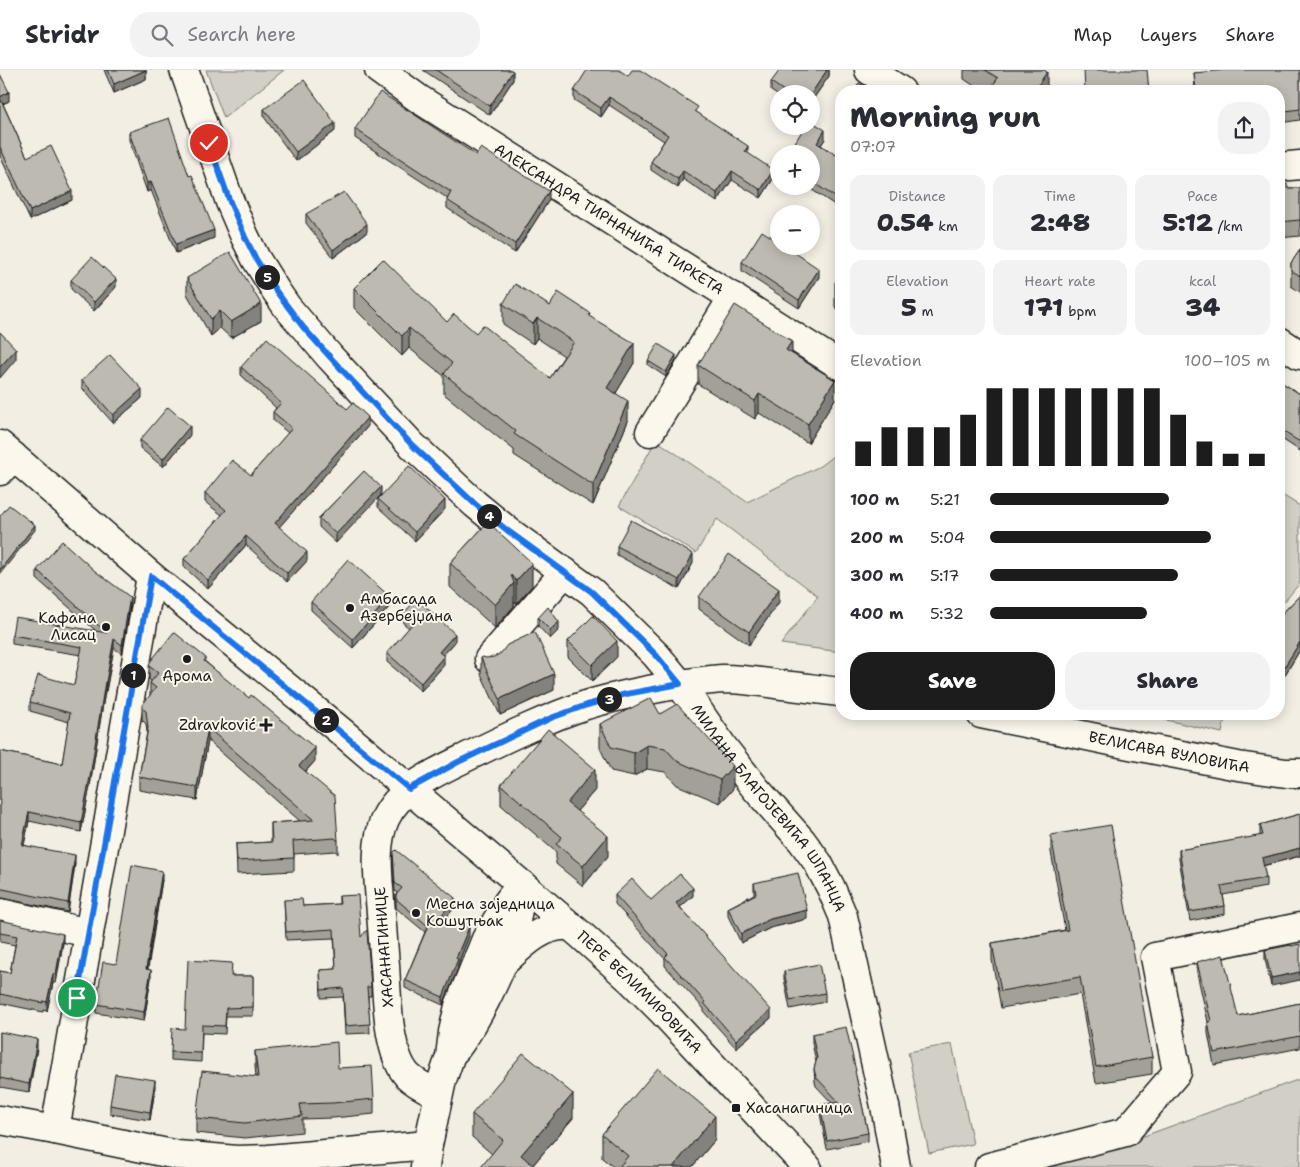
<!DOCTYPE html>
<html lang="en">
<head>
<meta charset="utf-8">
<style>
	body { margin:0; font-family:"Shantell Sans",sans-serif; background:#f2f2f3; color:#2b2b33; height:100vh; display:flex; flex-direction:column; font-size:19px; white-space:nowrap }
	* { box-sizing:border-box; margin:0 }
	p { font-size:16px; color:#7c7c81 }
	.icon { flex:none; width:28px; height:28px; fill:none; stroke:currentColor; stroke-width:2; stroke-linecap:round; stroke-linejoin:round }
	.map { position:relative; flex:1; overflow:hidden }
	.drawer { position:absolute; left:835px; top:15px; width:450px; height:635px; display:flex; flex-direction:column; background:#fff; border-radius:20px; box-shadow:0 2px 12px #0003 }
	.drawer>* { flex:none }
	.tools { position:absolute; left:770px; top:15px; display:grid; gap:10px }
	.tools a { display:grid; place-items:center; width:50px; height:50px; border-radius:50%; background:#fff; box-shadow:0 2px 12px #0003; font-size:25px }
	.pin { position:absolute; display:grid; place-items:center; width:42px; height:42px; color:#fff; margin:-21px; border:2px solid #fff; border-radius:50%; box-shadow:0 1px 5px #0007 }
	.km { position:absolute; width:25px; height:25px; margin:-12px; border-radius:50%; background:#222; color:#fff; font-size:14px; line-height:25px; text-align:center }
	.round { display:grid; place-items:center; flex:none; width:52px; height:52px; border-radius:20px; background:#f2f2f3 }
	.overview { display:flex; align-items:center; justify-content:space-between; height:85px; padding:0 15px }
	h1 { font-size:28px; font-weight:800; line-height:38px }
	.metrics { display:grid; grid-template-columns:repeat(3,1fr); gap:8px; height:85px; padding:5px 15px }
	.metrics div { display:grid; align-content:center; border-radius:12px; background:#f2f2f3; text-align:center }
	.metrics b { font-size:25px; font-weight:800 }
	.metrics small { font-size:14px; font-weight:400 }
	.metrics p { font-size:14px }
	.chart { height:140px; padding:10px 15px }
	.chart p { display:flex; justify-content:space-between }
	.chart svg { width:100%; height:90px; margin-top:5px; stroke:#1c1c1c; stroke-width:6 }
	.cta { display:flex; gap:10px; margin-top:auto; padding:10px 15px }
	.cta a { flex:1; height:58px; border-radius:20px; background:#1c1c1c; color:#fff; font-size:20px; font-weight:800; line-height:58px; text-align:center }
	.cta a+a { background:#f2f2f3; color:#2b2b33 }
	ul { padding:0 15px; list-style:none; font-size:16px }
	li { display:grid; grid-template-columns:80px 60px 1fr; align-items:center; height:38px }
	li i { height:12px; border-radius:6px; background:#1c1c1c }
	header { display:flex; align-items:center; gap:30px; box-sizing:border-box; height:70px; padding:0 25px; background:#fff; border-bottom:1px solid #e1e1e2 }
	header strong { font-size:24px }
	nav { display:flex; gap:28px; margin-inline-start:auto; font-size:18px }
	.search { width:350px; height:45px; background:#f2f2f3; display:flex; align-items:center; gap:12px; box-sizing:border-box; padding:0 18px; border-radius:20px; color:#7c7c81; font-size:19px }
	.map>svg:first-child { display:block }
	.green { fill:#d2cfc6; stroke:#777671 }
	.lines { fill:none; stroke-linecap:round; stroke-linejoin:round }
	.minor-casing { stroke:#1c1c1c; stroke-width:31 }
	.major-casing { stroke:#1c1c1c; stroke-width:31 }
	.minor { stroke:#fbf7ec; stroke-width:28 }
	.major { stroke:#fbf7ec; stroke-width:28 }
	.wall { fill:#a3a098; stroke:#1c1c1c }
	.shaded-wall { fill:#84827c; stroke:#1c1c1c }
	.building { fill:#bdbab1; stroke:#1c1c1c }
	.route-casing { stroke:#fff; stroke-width:10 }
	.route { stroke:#1a73e8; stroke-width:6 }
	.poi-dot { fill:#1c1c1c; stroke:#fbf7ec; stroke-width:2 }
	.labels { text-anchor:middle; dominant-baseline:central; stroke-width:4; stroke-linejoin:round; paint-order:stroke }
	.street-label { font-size:15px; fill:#1c1c1c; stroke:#fbf7ec }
	.poi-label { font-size:15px; fill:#1c1c1c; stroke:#fbf7ec; text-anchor:start }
</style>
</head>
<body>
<header>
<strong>Stridr</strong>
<div class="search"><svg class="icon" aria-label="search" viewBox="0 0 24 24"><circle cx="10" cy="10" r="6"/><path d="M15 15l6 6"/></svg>Search here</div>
<nav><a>Map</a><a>Layers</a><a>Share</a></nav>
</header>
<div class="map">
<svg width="1300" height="1097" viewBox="0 0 1300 1097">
	<rect width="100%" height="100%" fill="#f2eee4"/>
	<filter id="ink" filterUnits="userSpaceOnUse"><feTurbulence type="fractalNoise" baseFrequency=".02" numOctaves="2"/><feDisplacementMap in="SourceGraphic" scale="10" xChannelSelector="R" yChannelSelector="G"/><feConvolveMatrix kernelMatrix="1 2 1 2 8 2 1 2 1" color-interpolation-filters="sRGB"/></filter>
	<g filter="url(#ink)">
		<path class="green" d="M206,0H284L224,48Z
			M656,370L747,432L820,396L841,380V582L781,574L818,526L717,449L696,483L619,436Z
			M1279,423L1300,436V513L1279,538Z
			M1145,644H1226L1222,663L1145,645Z
			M952,974L973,1074L929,1083L908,982Z
			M1300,1009V1097H1024L1144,1066Z"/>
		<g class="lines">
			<defs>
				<g id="minor">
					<path id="s1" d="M184,0L230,132L245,167L256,189L276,221L287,237L330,287L412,375L475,434L508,461L592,522L656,585L680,614L723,677L756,719L802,771L818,793L831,818L843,846L885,1036L896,1097"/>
					<path id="s2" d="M379,0L419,29L841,296"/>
					<path d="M869,0L901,21"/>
					<path d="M1279,97L1300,95"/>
					<path d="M1279,271L1300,285"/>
					<path d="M650,362L733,227"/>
					<path d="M0,401L13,386"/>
					<path d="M489,589L565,502"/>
					<path id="s3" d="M981,644L1125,674L1238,696L1286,703H1300"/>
					<path d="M0,843L89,863"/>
					<path d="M504,892C522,875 544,853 570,856"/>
					<path d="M455,980C467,965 476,948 485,931C503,895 518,861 520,821"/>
					<path d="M438,1024C428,1019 416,1014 408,1006C387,984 387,925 385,895C383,873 382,852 380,831C378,804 374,774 385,749C400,716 443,699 473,684C510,666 547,648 586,635C612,627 638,622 664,617C683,614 703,610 723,609C743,609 762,612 782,615C802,617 822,620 841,622"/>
					<path d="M0,1050L55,1060L177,1085L237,1090L268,1089L428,1075"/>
					<path d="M55,1060L151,506"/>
					<path d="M425,1097L428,1075L442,1010L450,987L453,962L459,936L486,869L507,833L521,814"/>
					<path d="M989,1097L1126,1062L1177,1002L1155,887L1300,857"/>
				</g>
				<g id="major">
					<path id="s4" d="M0,375L151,506L343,663L581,865L632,911L661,940L807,1097"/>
				</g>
			</defs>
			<use href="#minor" class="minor-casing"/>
			<use href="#major" class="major-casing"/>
			<use href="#minor" class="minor"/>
			<use href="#major" class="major"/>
		</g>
		<path class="wall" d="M104,0H146V9L114,23Z
			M423,0H511L513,10L490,45Z
			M829,0V6L811,32V24H779V26L771,21V12Z
			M964,0H1044L1047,21H982L964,9Z
			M1300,0V50L1279,53V21H1195L1194,3Z
			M0,4L9,31L3,34L27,87L72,130L30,150L0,86Z
			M628,6L698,43L748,84L773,109L761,128L732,110L717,132L683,109L678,118L651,100V92L664,71L609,35L601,47L574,30V21Z
			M264,39L335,61L296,91L264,47Z
			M355,59L476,85L549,130L515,183L447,138V128L355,68Z
			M129,62L189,106L214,168L176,183L151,120L147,122L129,70Z
			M825,69L821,75L841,88V139L806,116H811V84Z
			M1279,115L1287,118H1300V166L1279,168Z
			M306,144L367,162L333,188L306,153Z
			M841,145V163L837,160V152Z
			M1300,180V222L1291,216V193Z
			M742,192L819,207L799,238L742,201Z
			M841,204V241L835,237V213Z
			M187,208L261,251L231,268L220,258L211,266L187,224Z
			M71,210L116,217L94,241L71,219Z
			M354,218L476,263L550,308L564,286L537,268L533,274L503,254V234L550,236L590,247L634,293L616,323L628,351L593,435L514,385V380L444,324V306L409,278L402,286L354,238Z
			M792,284L835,329L808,373L759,343L755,349L698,314V295Z
			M676,290L666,307L648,295V291Z
			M241,297L347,339L368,356L279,457L307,491L287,512L246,475L208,519L184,497V489L222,445L205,432V423L251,405L288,363L273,350V342L276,338L241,305Z
			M82,310L142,328L113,353L82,318Z
			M1279,311L1300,324V381L1279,367Z
			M190,365L163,397L140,378V370Z
			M364,401L336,473L319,457V448Z
			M378,429L445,439L415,471L378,437Z
			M488,452L532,516L516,534L514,532V536L495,558L450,517V493Z
			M617,476L693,493L679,519L617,485Z
			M37,500L130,536L122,584L114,578L106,621H105L90,716L81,762L29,751L24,775L75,794L68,842L3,828H0V681L62,694L69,652L30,641V632L74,615L81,585L12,574V565L95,560L37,509Z
			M1300,525V580L1283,608L1281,607L1279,547Z
			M699,527L779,532L749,575L699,539Z
			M311,532L390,536L353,578L311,540Z
			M403,544L455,572L443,585L444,595L421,621L387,592V583L409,558L403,553Z
			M538,548L559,560L550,569L538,556Z
			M568,571L617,587L592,611L568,587Z
			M481,588L554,620L500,645L481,604Z
			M206,592L315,691L306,701L338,771V784L335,781L294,784V801L237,804L236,774L271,772V753L300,751L208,671L197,730L139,720V707L147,662L146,654L142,650V638L150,626V613L151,611L149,609V596Z
			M660,644L733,719L720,733L677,715L665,702L647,699L634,706L611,701L600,678V654Z
			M501,715L595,720L577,741L608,786L583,816L556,794V782L501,735Z
			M1300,744V786L1263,796L1266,808V817L1223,825L1225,836V844L1190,851L1179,789V780L1260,766V755Z
			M1051,765L1152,987V1004L1096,1013L1080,924L1001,938L992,890V873L1065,860L1051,782Z
			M393,783L455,837L446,848L469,866L458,894V898L443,935L405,918V910L425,862L396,838V825L397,823L395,821Z
			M162,810L148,899L151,908L144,951L96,943V934L116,894Z
			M754,813L807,849L770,858L741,873L728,846V838L754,824Z
			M615,825L651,830L693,826L680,837L771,948L736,978L704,942V939L665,896V889L615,834Z
			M339,826L361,867L371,917V926H368L370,963L345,964L343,927L321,928L320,900L336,899L334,868L286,870L284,830L303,836L339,834Z
			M0,850L63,873L56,913H53L47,941L43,940V942L0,933V901L10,903L15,875L0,872Z
			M1291,876L1271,916L1265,889V880Z
			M1197,892L1238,946L1300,933V978L1214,995L1208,963V952L1197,903Z
			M784,901L825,923V932L790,939L784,909Z
			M231,906H253V946H226L225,964L202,963L201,992L171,990V982L185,959Z
			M0,962L37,978L29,1022L0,1017Z
			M812,964L856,1006L868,1063V1071L827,1079L820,1044V1035L832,1033L816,1016L815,1012L814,999L816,992L812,973Z
			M255,981L338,998L374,1029V1044L333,1048L302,1049V1062L245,1068L196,1063V1048L256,1007L255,996Z
			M155,1019L150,1050L110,1044V1035Z
			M472,1044L573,1048L533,1095L492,1084L472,1067Z
			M602,1064L715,1070L692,1097H613L602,1088Z"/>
		<path class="shaded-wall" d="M146,0V9L114,23V14Z
			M827,0H829V6L811,32V24Z
			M513,1V10L490,45V36Z
			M1047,2V21H1034Z
			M9,22V31L0,35V27Z
			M609,27V35L601,47V38Z
			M335,53V61L296,91V82Z
			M825,60V69L817,81V73Z
			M748,76V84L745,81Z
			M773,100V109L761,128V120Z
			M683,101V109L678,118V109Z
			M732,101V110L717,132V123Z
			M151,112V120L147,122V113Z
			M72,121V130L30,150V141Z
			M549,121V130L515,183V174Z
			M367,154V162L333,188V180Z
			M214,160V168L176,183V174Z
			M819,199V207L799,238V230Z
			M116,209V217L94,241V232Z
			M261,234V251L231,268V252Z
			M220,241V258L211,266V249Z
			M537,248V268L533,274V254Z
			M409,258V278L402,286V266Z
			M792,271V289L786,280Z
			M634,273V293L607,338V318Z
			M16,279V289L0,308V297Z
			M676,285V290L666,307V302Z
			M835,310V329L808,373V354Z
			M142,319V328L113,353V345Z
			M759,324V343L755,349V331Z
			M628,331V351L593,435V415Z
			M368,347V356L275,462V453Z
			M190,356V365L163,397V389Z
			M381,417V425L336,473V464Z
			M445,430V439L415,471V462Z
			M35,455V460L0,504V500Z
			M246,466V475L208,519V510Z
			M307,482V491L287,512V503Z
			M693,484V493L679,519V510Z
			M532,493V516L516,534V511Z
			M514,513V536L495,558V535Z
			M779,519V532L749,575V562Z
			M130,527V536L122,584V575Z
			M390,527V536L353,578V569Z
			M559,552V560L550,569V560Z
			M455,564V572L439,590V582Z
			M114,569V578L106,621V612Z
			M617,571V587L592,611V595Z
			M1300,572V580L1283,608V599Z
			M444,586V595L421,621V613Z
			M1281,598V607L1279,611V602Z
			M554,604V620L500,645V629Z
			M105,612V621L90,716L81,762V753Z
			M208,658V671L197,730V717Z
			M647,675V699L634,706V683Z
			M315,678V691L299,708V696Z
			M733,696V719L720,733V710Z
			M595,699V720L567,753V733Z
			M29,742V751L22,784V775Z
			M608,766V786L583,816V796Z
			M1300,778V786L1262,796V788Z
			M75,785V794L68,842V833Z
			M162,801V810L146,907V899Z
			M693,818V826L676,841V833Z
			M455,828V837L441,854V846Z
			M807,840V849L770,858L741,873V864L770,849Z
			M469,857V866L458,894V898L443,935V927L456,888Z
			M63,864V873L56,913V904Z
			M151,900V908L144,951V942Z
			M1300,902V910L1271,916V908Z
			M53,904V913L47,941V932Z
			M771,940V948L736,978V970Z
			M37,969V978L29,1022V1014Z
			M155,1010V1019L150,1050V1042Z
			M573,1024V1048L531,1097L521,1085Z
			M715,1046V1070L692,1097H673Z"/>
		<path class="building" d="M108,0H146L114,14Z
			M436,0H511L513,1L490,36Z
			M587,0H619L628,6L632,0H640L698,37L695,41L748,76L745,81L773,100L761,120L732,101L717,123L683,101L678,109L651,92L668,65L609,27L601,38L574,21Z
			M780,0H827L811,24H788L771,12Z
			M985,0H1044L1047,2L1034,21H993L990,19L998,8Z
			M1084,0H1147L1149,21H1085Z
			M1226,0H1300V39L1279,42V21H1196L1194,3Z
			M0,4L9,22L0,27Z
			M304,10L335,53L296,82L264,39Z
			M859,13L872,21H854Z
			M380,22L476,85L481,78L549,121L515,174L447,130L451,122L355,59Z
			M0,28L27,87L51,76L72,121L30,141L0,77Z
			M169,48L189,106L192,105L214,160L176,174L151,112L147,113L129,62Z
			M811,51L825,60L817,73L841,88V131L811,111V84H788L805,56H811Z
			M1287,114V118H1300V150L1279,152V115Z
			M344,122L367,154L333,180L306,144Z
			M841,145V155L837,152Z
			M762,161L779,172V176H785L819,199L799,230L742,192Z
			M1300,180V206L1291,200V193Z
			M230,182L261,234L231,252L220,241L211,249L187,208Z
			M92,187L116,209L94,232L71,210Z
			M383,189L447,252L454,244L476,263L483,255L550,308L574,272L537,248L533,254L503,234L515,214L550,236L558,222L590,243L589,246L634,273L607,318L628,331L593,415L514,364L516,361L444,304L452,293L409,258L402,266L354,218Z
			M841,204V217L835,213Z
			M735,235L792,271L786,280L835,310L808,354L759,324L755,331L698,295Z
			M0,262L16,279L0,297Z
			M267,268L347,339L353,333L368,347L275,453L307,482L287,503L246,466L208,510L184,489L226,440L205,423L232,390L251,405L292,358L273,342L281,333L241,297Z
			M658,274L676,285L666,302L648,291Z
			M110,285L142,319L113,345L82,310Z
			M1279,311L1300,324V372L1279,359Z
			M168,337L190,356L163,389L140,370Z
			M409,396L445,430L415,462L378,429Z
			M364,401L381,417L336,464L319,448Z
			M9,435L35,455L0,500V446Z
			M631,450L693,484L679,510L617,476Z
			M488,452L532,493L516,511L511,505L514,513L495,535L450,493Z
			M62,471L95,501L130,527L122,575L114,569L106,612H105L90,707L81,753L29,742L22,775L75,785L68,833L3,819H0V681L62,694L70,643L30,632L38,605L74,615L82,577L12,565L15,547L107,563L37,500Z
			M729,484L779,519L749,562L699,527Z
			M348,489L390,527L353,569L311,532Z
			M1300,525V572L1283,599L1281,598L1279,602V547Z
			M417,529L455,564L439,582L444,586L421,613L387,583L413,553L403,544Z
			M548,537L559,552L550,560L538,548Z
			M593,546L617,571L592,595L568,571Z
			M174,562L206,588L204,591L249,628L251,625L315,678L299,696L335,726L338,771L335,768L293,771L294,788L237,791L236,774L272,772L271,753L314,750L208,658L197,717L139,707L148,658L146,641L142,638V635L156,618L150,613L158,603L149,596L150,592Z
			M535,562L554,604L500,629L481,588L483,587L486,588L494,587L501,583L507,575Z
			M651,628L660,644L677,634L733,696L720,710L677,691L665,678L647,675L634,683L611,677L600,654Z
			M548,659L595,699L567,733L608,766L583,796L556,774L562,767L501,715Z
			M1300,744V778L1262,788L1266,808L1221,816L1225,836L1190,842L1179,780L1263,765L1260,755Z
			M1111,755L1152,987L1096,997L1080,907L1001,921L992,873L1068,860L1051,765Z
			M396,780L455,828L441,846L469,857L456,888L458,889L443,927L405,910L428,856L396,829V825L402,818L395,813L393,783Z
			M132,795L162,801L146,899L151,900L144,942L96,934L103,892L116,894Z
			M798,803L807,840L770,849L741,864L728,838L756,824L754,813Z
			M680,804L693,818L676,833L771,940L736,970L704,933L705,932L665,887L668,884L615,825L632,809L651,830Z
			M358,825L361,867L367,860L371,917H367L370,954L345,956L343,918L321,920L320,900L336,899L334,859L286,862L284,830L302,829L303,836L340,834L339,826Z
			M0,850L63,864L56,904H53L47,932L43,931V933L0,924V901L10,903L17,866L0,863Z
			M1300,874V902L1271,908L1265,880L1291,875V876Z
			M1223,885L1238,946L1300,933V966L1214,983L1208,952L1211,951L1197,892Z
			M188,890L232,893L231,906H253V937L226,938L225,956L202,955L201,983L171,982L172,958L185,959Z
			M819,894L825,923L790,930L784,901Z
			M846,957L856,1001H855L868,1063L827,1071L820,1035L839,1032L816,1007L814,999L817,988L812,964Z
			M0,962L37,969L29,1014L0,1008Z
			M337,972L338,998L372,996L374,1029L333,1033L300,1034L302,1046L245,1053L196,1048L202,1001L258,1007L255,981Z
			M523,983L573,1024L521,1085L535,1097H481L503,1070L472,1044Z
			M658,998L715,1046L673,1097H619L628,1086L602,1064Z
			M115,1004L155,1010L150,1042L110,1035Z"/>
	</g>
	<g class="lines" filter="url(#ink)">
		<defs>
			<path id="route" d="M77,928L151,506L343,664L409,719L458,692L551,648L587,635L626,624L680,614L656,585L592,522L508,461L475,434L412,375L330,287L303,257L276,221L256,189L245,167L230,132L209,73"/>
		</defs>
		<use href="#route" class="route-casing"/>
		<use href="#route" class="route"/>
	</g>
	<g class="poi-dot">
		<circle cx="350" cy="538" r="5"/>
		<circle cx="106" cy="557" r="5"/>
		<circle cx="187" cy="589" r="5"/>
		<path d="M263.5 647.5h5v5h5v5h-5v5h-5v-5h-5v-5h5z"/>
		<circle cx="416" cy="843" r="5"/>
		<rect x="731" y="1033" width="10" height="10" rx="2.5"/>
	</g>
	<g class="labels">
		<g class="street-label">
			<text stroke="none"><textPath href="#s2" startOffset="274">АЛЕКСАНДРА ТИРНАНИЋА ТИРКЕТА</textPath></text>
			<text stroke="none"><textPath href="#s3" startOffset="192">ВЕЛИСАВА ВУЛОВИЋА</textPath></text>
			<text stroke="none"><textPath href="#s1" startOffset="959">МИЛАНА БЛАГОЈЕВИЋА ШПАНЦА</textPath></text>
			<text transform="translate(384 877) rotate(-94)">ХАСАНАГИНИЦЕ</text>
			<text stroke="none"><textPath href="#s4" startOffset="842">ПЕРЕ ВЕЛИМИРОВИЋА</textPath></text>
		</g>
		<g class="poi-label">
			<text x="360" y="529">Амбасада<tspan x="360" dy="17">Азербејџана</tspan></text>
			<text x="96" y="548" text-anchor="end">Кафана<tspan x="96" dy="17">Лисац</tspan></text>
			<text x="187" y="606" text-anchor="middle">Арома</text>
			<text x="256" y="655" text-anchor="end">Zdravković</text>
			<text x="426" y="834">Месна заједница<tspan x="426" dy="17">Кошутњак</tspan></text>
			<text x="746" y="1038">Хасанагиница</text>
		</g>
	</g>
</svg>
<div class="tools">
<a><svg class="icon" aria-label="locate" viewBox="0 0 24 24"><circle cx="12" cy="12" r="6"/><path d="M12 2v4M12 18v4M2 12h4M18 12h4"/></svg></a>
<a>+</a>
<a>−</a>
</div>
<div class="pin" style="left:77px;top:928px;background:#1e9e55"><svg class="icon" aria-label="arrive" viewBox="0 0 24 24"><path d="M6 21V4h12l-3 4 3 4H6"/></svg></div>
<div class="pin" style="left:209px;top:73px;background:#d93025"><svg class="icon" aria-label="check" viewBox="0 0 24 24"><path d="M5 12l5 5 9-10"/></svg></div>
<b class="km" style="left:133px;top:605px">1</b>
<b class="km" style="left:326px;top:650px">2</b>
<b class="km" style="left:609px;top:629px">3</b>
<b class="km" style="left:489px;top:446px">4</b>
<b class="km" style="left:267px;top:207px">5</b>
<section class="drawer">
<div class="overview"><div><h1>Morning run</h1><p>07:07</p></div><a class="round"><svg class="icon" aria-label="share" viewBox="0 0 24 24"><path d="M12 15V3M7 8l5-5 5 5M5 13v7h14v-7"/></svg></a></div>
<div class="metrics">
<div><p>Distance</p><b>0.54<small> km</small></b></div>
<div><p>Time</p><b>2:48</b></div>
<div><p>Pace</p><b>5:12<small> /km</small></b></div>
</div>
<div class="metrics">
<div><p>Elevation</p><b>5<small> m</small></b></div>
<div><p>Heart rate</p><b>171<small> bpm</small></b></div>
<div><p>kcal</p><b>34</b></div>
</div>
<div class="chart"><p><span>Elevation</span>100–105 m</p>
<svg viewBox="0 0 160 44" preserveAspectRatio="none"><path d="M5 44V32M15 44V25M25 44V25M35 44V25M45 44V19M55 44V6M65 44V6M75 44V6M85 44V6M95 44V6M105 44V6M115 44V6M125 44V19M135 44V32M145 44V38M155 44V38"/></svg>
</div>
<ul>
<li><b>100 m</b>5:21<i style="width:64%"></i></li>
<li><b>200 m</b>5:04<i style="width:79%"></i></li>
<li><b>300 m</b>5:17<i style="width:67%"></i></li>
<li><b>400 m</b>5:32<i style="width:56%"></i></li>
</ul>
<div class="cta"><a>Save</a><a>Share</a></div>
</section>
</div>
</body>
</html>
